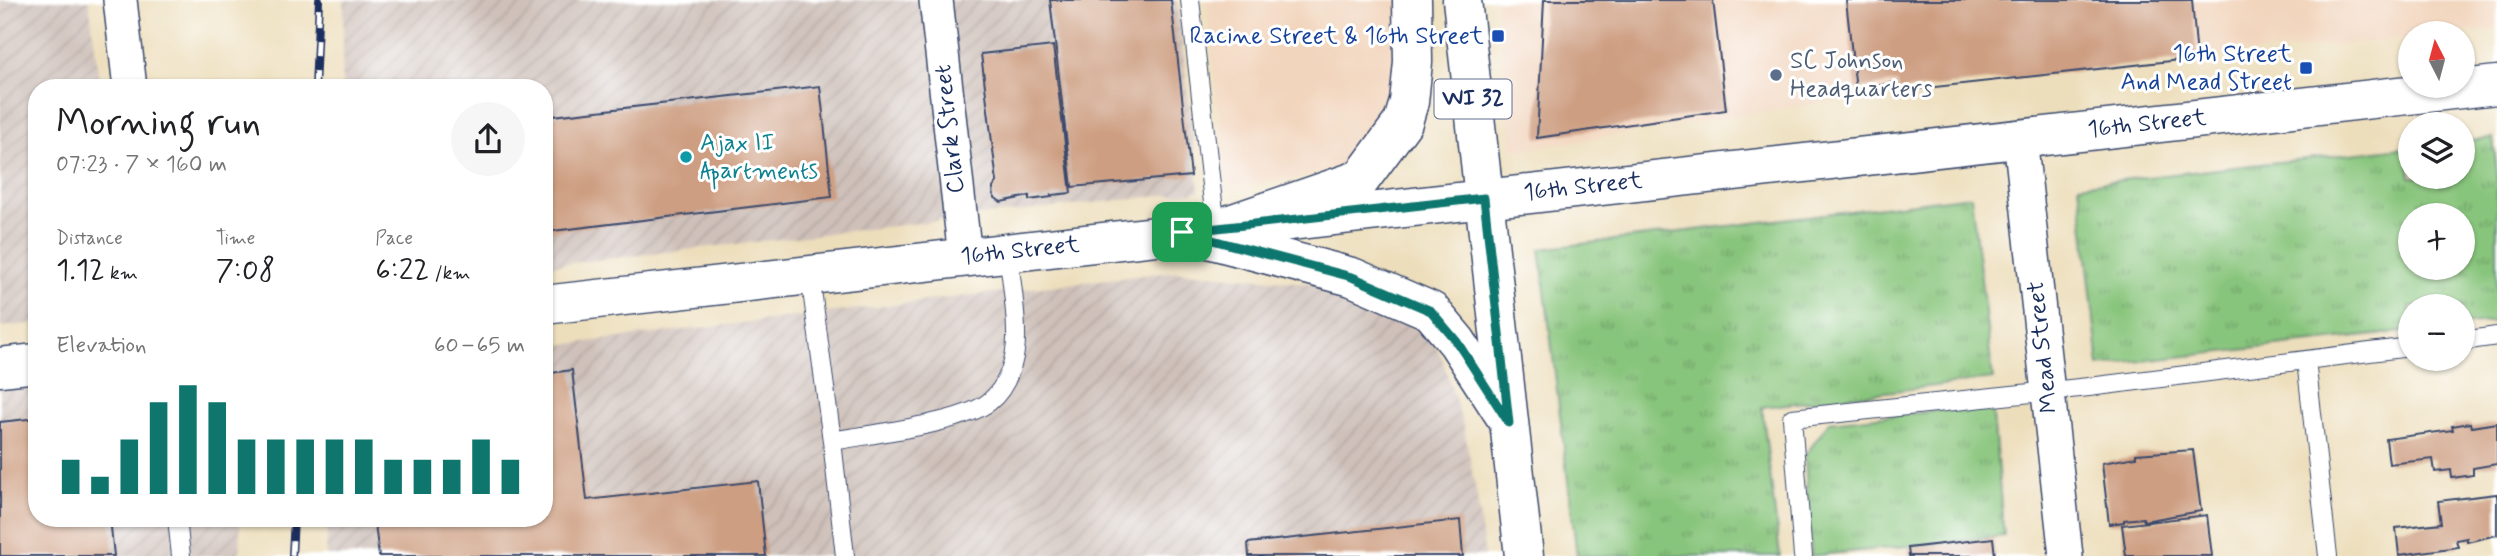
<!DOCTYPE html>
<html lang="en">
<head>
<meta charset="utf-8">
<style>
	body { margin:0; font-family:Mynerve,sans-serif; background:#f6f6f6; color:#202124; height:100vh; display:flex; flex-direction:column; font-size:26px; white-space:nowrap }
	* { box-sizing:border-box; margin:0 }
	p { font-size:23px; color:#757577 }
	.icon { flex:none; width:38px; height:38px; fill:none; stroke:currentColor; stroke-width:2; stroke-linecap:round; stroke-linejoin:round }
	.map { position:relative; flex:1; overflow:hidden }
	.side { position:absolute; left:28px; top:79px; width:525px; height:448px; display:flex; flex-direction:column; background:#fff; border-radius:28px; box-shadow:0 2px 5px #0004 }
	.side>* { flex:none }
	.needle { width:46px; rotate:354deg }
	.tools { position:absolute; left:2398px; top:21px; display:grid; gap:14px }
	.tools a { display:grid; place-items:center; width:77px; height:77px; border-radius:50%; background:#fff; box-shadow:0 2px 5px #0004; font-size:35px }
	.pin { position:absolute; display:grid; place-items:center; width:60px; height:60px; color:#fff; margin:-30px; border-radius:14px; box-shadow:0 4px 10px #0006 }
	.round { display:grid; place-items:center; flex:none; width:74px; height:74px; border-radius:37px; background:#f6f6f6 }
	.overview { display:flex; align-items:center; justify-content:space-between; height:119px; padding:0 28px }
	h1 { font-size:38px; font-weight:600; line-height:52px }
	.stats { display:grid; grid-template-columns:repeat(3,1fr); gap:10px; height:119px; padding:7px 28px }
	.stats div { display:grid; align-content:center }
	.stats b { font-size:30px; font-weight:600 }
	.stats small { font-size:19px; font-weight:400 }
	.stats p { font-size:19px }
	.chart { height:196px; padding:14px 28px }
	.chart p { display:flex; justify-content:space-between }
	.chart svg { width:100%; height:126px; margin-top:7px; stroke:#0f766e; stroke-width:6 }
	.map>svg:first-child { display:block }
	.built { fill:#f2d5bd }
	.industrial { fill:url(#industrial-furrows) }
	.grass { fill:url(#grass-tufts); stroke:#527a6d; stroke-width:2; fill-rule:evenodd }
	.building { fill:#cd9e81 }
	.lines { fill:none; stroke-linecap:round; stroke-linejoin:round }
	.lane-casing { stroke:#3a496c; stroke-width:20 }
	.street-casing { stroke:#3a496c; stroke-width:36 }
	.secondary-casing { stroke:#3a496c; stroke-width:41 }
	.primary-casing { stroke:#3a496c; stroke-width:41 }
	.lane { stroke:#fff; stroke-width:18 }
	.street { stroke:#fff; stroke-width:33 }
	.secondary { stroke:#fff; stroke-width:38 }
	.primary { stroke:#fff; stroke-width:38 }
	.rail-casing { stroke:#1b2f5e; stroke-width:8 }
	.rail { stroke:#fff; stroke-width:5; stroke-dasharray:16; stroke-linecap:butt }
	.route-casing { stroke:#fff; stroke-width:14 }
	.route { stroke:#0f766e; stroke-width:9 }
	.transit-dot { fill:#1a4fb4; stroke:#fff; stroke-width:2.5 }
	.service-dot { fill:#5c6f8a; stroke:#fff; stroke-width:2.5 }
	.culture-dot { fill:#0f9aa8; stroke:#fff; stroke-width:2.5 }
	.labels { text-anchor:middle; dominant-baseline:central; stroke-width:6; stroke-linejoin:round; paint-order:stroke }
	.shield { fill:#fff; stroke:#5f6d8e; stroke-width:2 }
	.shield-label { font-size:23px; font-weight:bold; fill:#1b2f5e }
	.transit-label { font-size:24px; fill:#164399; stroke:#fff; text-anchor:end }
	.service-label { font-size:24px; fill:#4e5e75; stroke:#fff; text-anchor:start }
	.street-label { font-size:24px; fill:#1b2f5e; stroke:#fff }
	.culture-label { font-size:24px; fill:#0d838f; stroke:#fff; text-anchor:start }
</style>
</head>
<body>
<div class="map">
<svg width="2497" height="556" viewBox="0 0 2497 556">
	<defs>
		<pattern id="industrial-furrows" width="10" height="10" patternUnits="userSpaceOnUse" patternTransform="scale(1.75)"><rect width="10" height="10" fill="#cfc1ba"/><path d="M-1 1l2-2M0 10L10 0M9 11l2-2" fill="none" stroke="#b1a6a2"/></pattern>
		<pattern id="grass-tufts" width="24" height="20" patternUnits="userSpaceOnUse" patternTransform="scale(1.75)"><rect width="24" height="20" fill="#88c57c"/><path d="M3 7l-1-3M5 7V3M7 7l1-3M15 17l-1-3M17 17v-4M19 17l1-3" fill="none" stroke="#6ea069"/></pattern>
	</defs>
	<rect width="100%" height="100%" fill="#fff"/>
	<filter id="ink" filterUnits="userSpaceOnUse"><feTurbulence type="fractalNoise" baseFrequency=".0143" numOctaves="2"/><feDisplacementMap in="SourceGraphic" scale="14" xChannelSelector="R" yChannelSelector="G"/><feConvolveMatrix kernelMatrix="1 2 1 2 8 2 1 2 1" color-interpolation-filters="sRGB"/></filter>
	<filter id="wash" filterUnits="userSpaceOnUse"><feTurbulence type="fractalNoise" baseFrequency=".00686" numOctaves="4" result="noise"/><feDisplacementMap in="SourceGraphic" scale="28" xChannelSelector="R" yChannelSelector="G"/><feGaussianBlur stdDeviation="1.57" result="paint"/><feColorMatrix in="noise" values="0 0 0 0 0 0 0 0 0 0 0 0 0 0 0 0 0 1.4 0 .05"/><feComposite in="paint" operator="in"/></filter>
	<g filter="url(#wash)">
		<rect width="100%" height="100%" fill="#eddebb"/>
		<path class="built" d="M1206,0H1400L1398,48L1387,116L1355,156L1336,168L1299,178L1227,187Z
			M1496,0H2497V29L2455,33H2410V38L2197,58L1899,91L1513,151Z"/>
		<path class="industrial" d="M0,0H89L100,87L37,88V323L0,327Z
			M344,0H1177L1199,191L544,266V88H342Z
			M1175,271L1317,284L1393,306L1431,336L1443,360L1464,428L1476,491L1485,556H326L328,518H544V347Z
			M37,363V518H240V556H0V367Z"/>
		<path class="grass" d="M2493,138L2497,172V321L2462,325V306H2410V331L2099,366L2079,185L2410,147V177H2462V141ZM2410,215H2462V268H2410Z
			M1971,196L1993,379L1762,407L1780,556H1577L1540,249Z
			M1992,405L2004,536L1811,556L1805,456L1829,422Z"/>
		<g id="blocks">
			<path class="building" d="M1050,0H1171L1191,176L1072,187Z
				M1544,0H1713L1726,110L1537,138Z
				M1846,0H2192L2197,58L1899,91L1897,82L1856,90Z
				M1053,46L1071,193L1051,195L1052,197L1029,200V196L1001,202L994,197L993,188L997,182L981,54Z
				M820,86L832,197L544,232V117Z
				M572,370L587,500L758,481L766,556H379L375,524L418,518H544V374Z
				M37,418V518H110L114,556H0V422Z
				M2470,423L2471,427L2497,423V464L2473,468V475L2452,478L2451,470L2435,472L2433,459L2389,464L2386,439L2453,430L2452,426Z
				M2193,450L2201,511L2144,521L2143,518L2124,520V522L2109,524L2102,463L2136,457V454Z
				M2497,494V535L2467,542V538L2456,540L2458,547L2399,555L2396,528L2441,523L2438,501Z
				M2207,515L2212,556H2126L2122,525Z
				M1460,520L1463,556H1249L1248,543Z
				M1993,538L1995,556H1909L1908,548Z"/>
		</g>
	</g>
	<g filter="url(#ink)">
		<use href="#blocks" fill-opacity="0" stroke="#3a496c" stroke-width="2"/>
		<g class="lines">
			<defs>
				<path id="lane" d="M1190,0L1216,229
					M810,275L832,441L845,556
					M2462,341L2497,336
					M2306,360L2328,556
					M832,441C870,434 961,424 989,402C1008,387 1017,357 1016,333C1016,307 1011,279 1008,252
					M177,518L181,556
					M1803,556L1792,418L2089,387L2410,347"/>
				<path id="street" d="M120,0L130,88
					M936,0L965,257
					M2020,138L2066,556"/>
				<path id="secondary" d="M544,305L2497,85
					M0,367L37,363"/>
				<path id="primary" d="M1462,0L1524,556
					M1216,229L1361,179L1403,122L1409,102L1413,62L1412,0
					M1182,232L1352,277L1431,311L1457,342L1505,416"/>
			</defs>
			<use href="#lane" class="lane-casing"/>
			<use href="#street" class="street-casing"/>
			<use href="#secondary" class="secondary-casing"/>
			<use href="#primary" class="primary-casing"/>
			<use href="#lane" class="lane"/>
			<use href="#street" class="street"/>
			<use href="#secondary" class="secondary"/>
			<use href="#primary" class="primary"/>
			<defs>
				<path id="rail" d="M315,88L319,0
					M292,556L294,518"/>
			</defs>
			<use href="#rail" class="rail-casing"/>
			<use href="#rail" class="rail"/>
		</g>
	</g>
	<g class="lines" filter="url(#ink)">
		<defs>
			<path id="route" d="M1484,198L1509,423L1457,342L1431,311L1352,277L1182,232Z"/>
		</defs>
		<use href="#route" class="route-casing"/>
		<use href="#route" class="route"/>
	</g>
	<g class="transit-dot">
		<rect x="1491" y="29" width="14" height="14" rx="3.5"/>
		<rect x="2299" y="61" width="14" height="14" rx="3.5"/>
	</g>
	<circle class="service-dot" cx="1776" cy="75" r="7"/>
	<circle class="culture-dot" cx="686" cy="157" r="7"/>
	<g class="labels">
		<rect class="shield" x="1434.5" y="79.5" width="77" height="39" rx="5"/>
		<g class="shield-label">
			<text x="1473" y="99">WI 32</text>
		</g>
		<g class="transit-label">
			<text x="1484" y="36">Racine Street &amp; 16th Street</text>
			<text x="2292" y="54">16th Street<tspan x="2292" dy="28">And Mead Street</tspan></text>
		</g>
		<g class="service-label">
			<text x="1790" y="61">SC Johnson<tspan x="1790" dy="28">Headquarters</tspan></text>
		</g>
		<g class="street-label">
			<text transform="translate(2147 124) rotate(-6)">16th Street</text>
			<text transform="translate(950 129) rotate(-96)">Clark Street</text>
			<text transform="translate(1583 187) rotate(-6)">16th Street</text>
			<text transform="translate(1020 251) rotate(-6)">16th Street</text>
			<text transform="translate(2043 347) rotate(-96)">Mead Street</text>
		</g>
		<g class="culture-label">
			<text x="700" y="143">Ajax II<tspan x="700" dy="28">Apartments</tspan></text>
		</g>
	</g>
</svg>
<div class="tools">
<a><svg class="needle" viewBox="-14 -14 28 28"><path d="M0-13l5 13h-10z" fill="#e53935"/><path d="M0 13l5-13h-10z" fill="#757577"/></svg></a>
<a><svg class="icon" aria-label="layers" viewBox="0 0 24 24"><path d="M12 4l9 5-9 5-9-5zM3 14l9 5 9-5"/></svg></a>
<a>+</a>
<a>−</a>
</div>
<div class="pin" style="left:1182px;top:232px;background:#1e9e55"><svg class="icon" aria-label="arrive" viewBox="0 0 24 24"><path d="M6 21V4h12l-3 4 3 4H6"/></svg></div>
<section class="side">
<div class="overview"><div><h1>Morning run</h1><p>07:23 · 7 × 160 m</p></div><a class="round"><svg class="icon" aria-label="share" viewBox="0 0 24 24"><path d="M12 15V3M7 8l5-5 5 5M5 13v7h14v-7"/></svg></a></div>
<div class="stats">
<div><p>Distance</p><b>1.12<small> km</small></b></div>
<div><p>Time</p><b>7:08</b></div>
<div><p>Pace</p><b>6:22<small> /km</small></b></div>
</div>
<div class="chart"><p><span>Elevation</span>60–65 m</p>
<svg viewBox="0 0 160 44" preserveAspectRatio="none"><path d="M5 44V32M15 44V38M25 44V25M35 44V12M45 44V6M55 44V12M65 44V25M75 44V25M85 44V25M95 44V25M105 44V25M115 44V32M125 44V32M135 44V32M145 44V25M155 44V32"/></svg>
</div>
</section>
</div>
</body>
</html>
